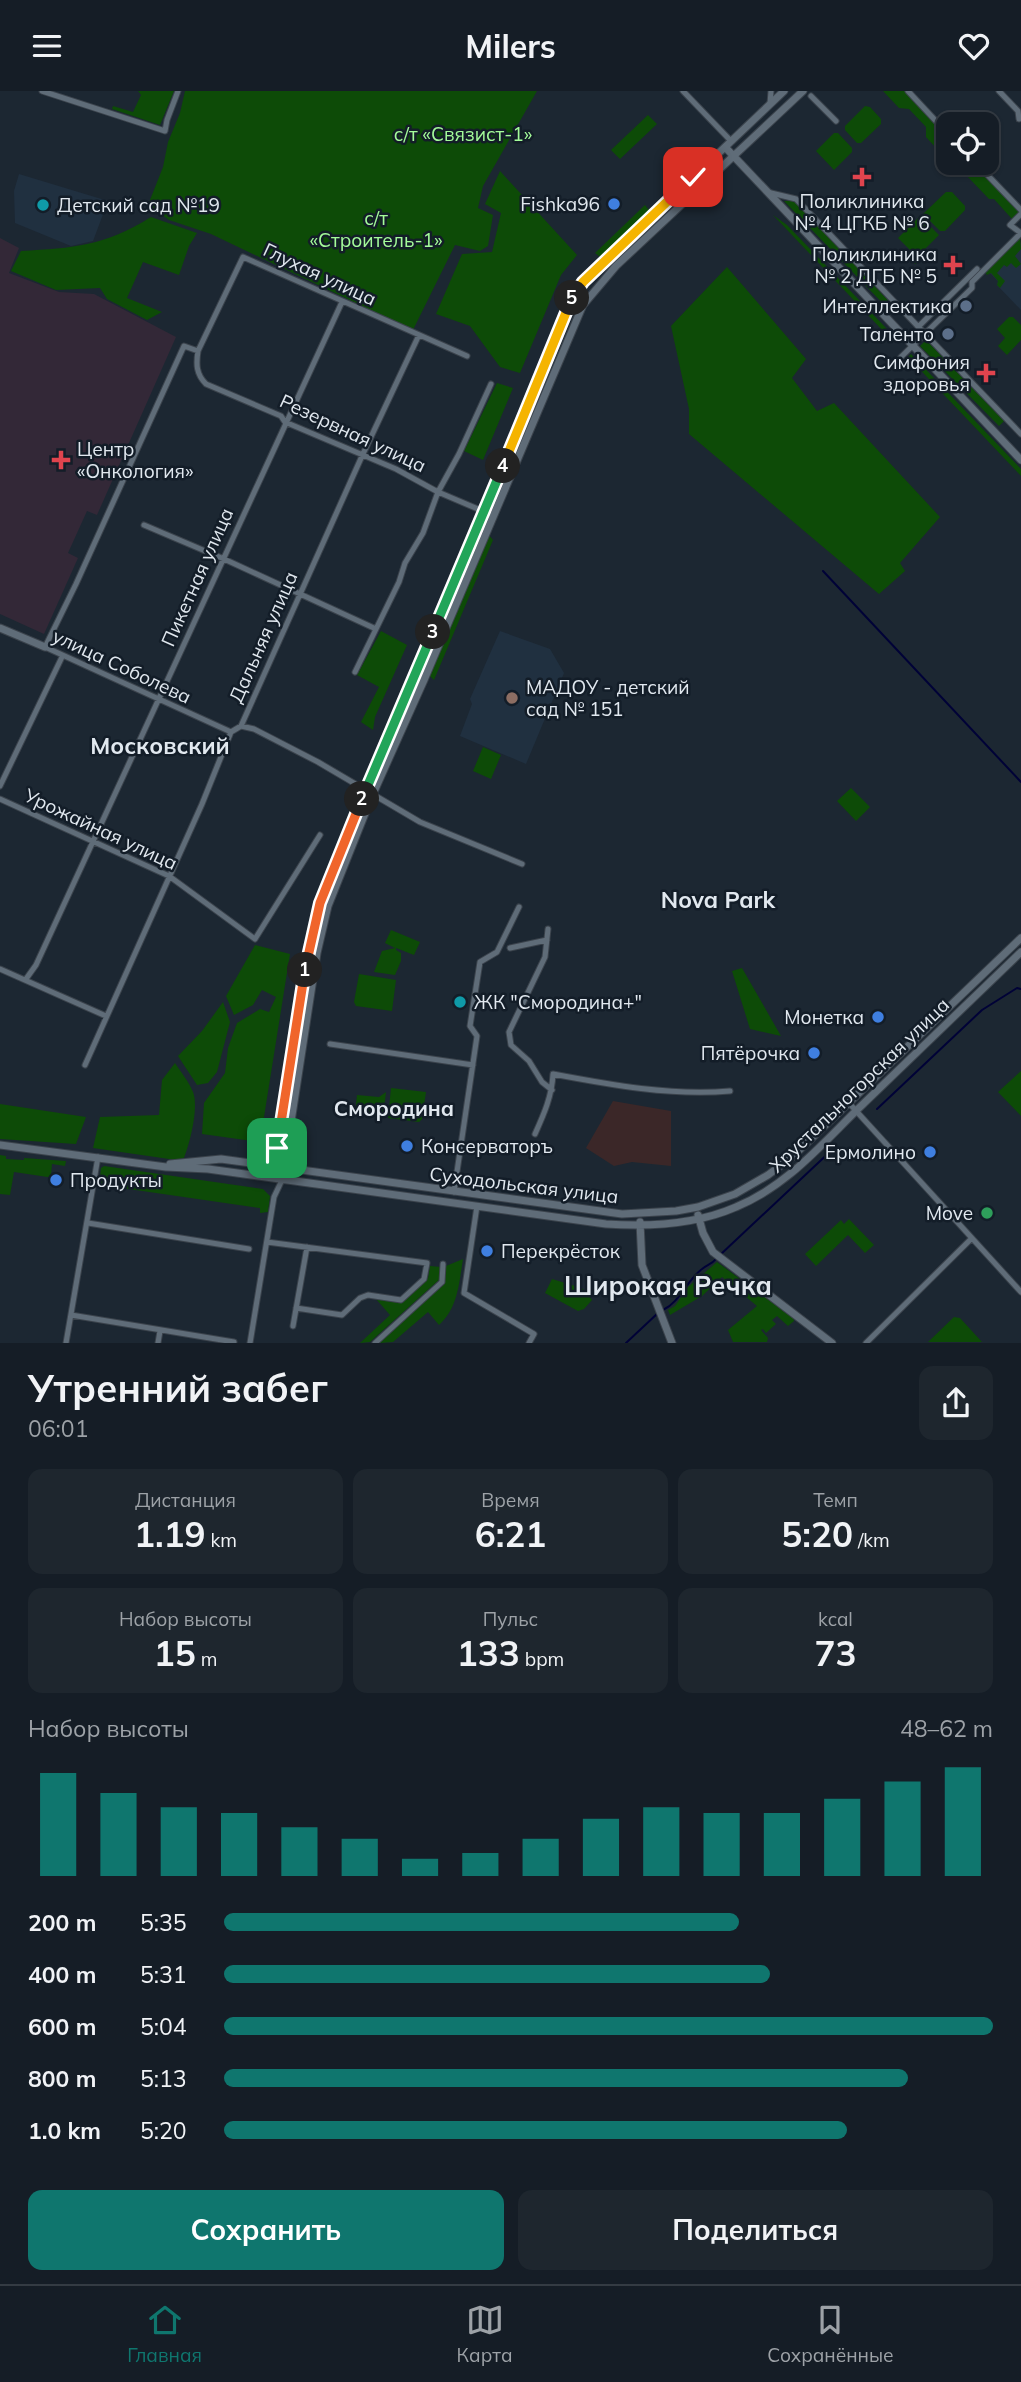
<!DOCTYPE html>
<html lang="ru">
<head>
<meta charset="utf-8">
<style>
	body { margin:0; font-family:Mulish,sans-serif; background:#1e262e; color:#f1f3f6; height:100vh; display:flex; flex-direction:column; font-size:26px; white-space:nowrap }
	* { box-sizing:border-box; margin:0 }
	p { font-size:23px; color:#9da2a7 }
	.icon { flex:none; width:38px; height:38px; fill:none; stroke:currentColor; stroke-width:2; stroke-linecap:round; stroke-linejoin:round }
	.map { position:relative; height:1252px; overflow:hidden }
	.drawer { display:flex; flex-direction:column; background:#151d26; flex:1 }
	.drawer>* { flex:none }
	.buttons { position:absolute; left:936px; top:21px; display:grid; gap:14px }
	.buttons a { display:grid; place-items:center; width:63px; height:63px; border-radius:14px; background:#151d26; box-shadow:0 2px 5px #0004,0 0 0 2px #343b43; font-size:35px }
	.pin { position:absolute; display:grid; place-items:center; width:60px; height:60px; color:#fff; margin:-30px; border-radius:14px; box-shadow:0 4px 10px #0006 }
	.km { position:absolute; width:35px; height:35px; margin:-18px; border-radius:50%; background:#222; color:#fff; font-size:19px; line-height:35px; text-align:center }
	.round { display:grid; place-items:center; flex:none; width:74px; height:74px; border-radius:14px; background:#1e262e }
	.overview { display:flex; align-items:center; justify-content:space-between; height:119px; padding:0 28px }
	h1 { font-size:38px; font-weight:700; line-height:52px }
	.metrics { display:grid; grid-template-columns:repeat(3,1fr); gap:10px; height:119px; padding:7px 28px }
	.metrics div { display:grid; align-content:center; border-radius:14px; background:#1e262e; text-align:center }
	.metrics b { font-size:35px; font-weight:700 }
	.metrics small { font-size:19px; font-weight:400 }
	.metrics p { font-size:19px }
	.chart { height:196px; padding:14px 28px }
	.chart p { display:flex; justify-content:space-between }
	.chart svg { width:100%; height:126px; margin-top:7px; stroke:#0f766e; stroke-width:6 }
	.action { display:flex; gap:14px; margin-top:auto; padding:14px 28px }
	.action a { flex:1; height:80px; border-radius:14px; background:#0f766e; color:#fff; font-size:28px; font-weight:700; line-height:80px; text-align:center }
	.action a+a { background:#1e262e; color:#f1f3f6 }
	ul { padding:0 28px; list-style:none; font-size:23px }
	li { display:grid; grid-template-columns:112px 84px 1fr; align-items:center; height:52px }
	li i { height:18px; border-radius:9px; background:#0f766e }
	header { display:flex; justify-content:space-between; align-items:center; height:91px; padding:0 28px; background:#151d26; font-size:32px; font-weight:700 }
	.tab-bar { display:flex; justify-content:space-around; align-items:center; height:98px; border-top:2px solid #343b43; background:#151d26; font-size:19px; color:#9da2a7 }
	.tab-bar a { display:grid; justify-items:center; gap:4px }
	.tab-bar .selected { color:#0f766e }
	.map>svg:first-child { display:block }
	.built { fill:#203040 }
	.industrial { fill:#3b2728 }
	.medical { fill:#332837 }
	.green { fill:#0d4b07 }
	.lines { fill:none; stroke-linecap:round; stroke-linejoin:round }
	.stream { stroke:#000237; stroke-width:2 }
	.street-casing { stroke:#3b434c; stroke-width:7 }
	.secondary-casing { stroke:#3b434c; stroke-width:9 }
	.street { stroke:#5f6c78; stroke-width:5 }
	.secondary { stroke:#5f6c78; stroke-width:7 }
	.split-1-casing { stroke:#fff; stroke-width:14 }
	.split-2-casing { stroke:#fff; stroke-width:14 }
	.split-3-casing { stroke:#fff; stroke-width:14 }
	.split-4-casing { stroke:#fff; stroke-width:14 }
	.split-5-casing { stroke:#fff; stroke-width:14 }
	.split-6-casing { stroke:#fff; stroke-width:14 }
	.split-1 { stroke:#f0652b; stroke-width:9 }
	.split-2 { stroke:#f0652b; stroke-width:9 }
	.split-3 { stroke:#22a559; stroke-width:9 }
	.split-4 { stroke:#22a559; stroke-width:9 }
	.split-5 { stroke:#f5b400; stroke-width:9 }
	.split-6 { stroke:#f5b400; stroke-width:9 }
	.health-dot { fill:#e0444e; stroke:#131d28; stroke-width:2.5 }
	.shop-dot { fill:#3f7fe0; stroke:#131d28; stroke-width:2.5 }
	.culture-dot { fill:#0f9aa8; stroke:#131d28; stroke-width:2.5 }
	.service-dot { fill:#5c6f8a; stroke:#131d28; stroke-width:2.5 }
	.education-dot { fill:#8d6e63; stroke:#131d28; stroke-width:2.5 }
	.leisure-dot { fill:#2e9e5b; stroke:#131d28; stroke-width:2.5 }
	.labels { text-anchor:middle; dominant-baseline:central; stroke-width:5; stroke-linejoin:round; paint-order:stroke }
	.park-label { font-size:19px; fill:#a4fc9a; stroke:#131d28 }
	.poi-label { font-size:19px; fill:#e1e8ef; stroke:#131d28; text-anchor:end }
	.street-label { font-size:19px; fill:#e1e8ef; stroke:#131d28 }
	.neighbourhood-label { font-size:21px; font-weight:bold; fill:#e1e8ef; stroke:#131d28 }
	.quarter-label { font-size:23px; font-weight:bold; fill:#e1e8ef; stroke:#131d28 }
	.district-label { font-size:26px; font-weight:bold; fill:#e1e8ef; stroke:#131d28 }
</style>
</head>
<body>
<header><svg class="icon" aria-label="menu" viewBox="0 0 24 24"><path d="M4 6h16M4 12h16M4 18h16"/></svg>Milers<svg class="icon" aria-label="heart" viewBox="0 0 24 24"><path d="M12 20l-8-8c-3-5 5-10 8-4 3-6 11-1 8 4z"/></svg></header>
<div class="map">
<svg width="1021" height="1252" viewBox="0 0 1021 1252">
	<rect width="100%" height="100%" fill="#1c2732"/>
	<path class="built" d="M19,83L108,110L93,150L71,155L15,132L14,100Z
		M1021,151V219L997,194L998,190L990,182Z
		M500,540L550,558L564,582L526,673L460,645L472,613L470,608Z"/>
	<path class="industrial" d="M613,1010L671,1020V1075L632,1071L614,1075L586,1057Z"/>
	<path class="medical" d="M0,147L19,157L9,182L59,201L94,203L176,246L97,424L87,420L68,462L78,467L44,543L0,523Z"/>
	<path class="green" d="M138,0H174L160,34L112,18L113,15L133,21L141,4Z
		M185,0H537L483,95L478,117L493,124L488,155L480,160L455,154L413,239L211,143L169,129L148,114L163,76L168,51L180,22Z
		M883,0H905L948,45V59H938L926,46V36L909,18L899,17Z
		M865,15L870,16L881,28V33L861,52H857L845,39V35Z
		M648,24L657,33L620,68L611,59Z
		M834,42H838L852,57V61L834,79L816,60Z
		M960,72H974L1020,120L1012,128L994,108H989L966,84L965,78Z
		M500,80L577,164L561,184L520,282L500,276L470,235L436,223L462,163L492,161L501,122L485,113Z
		M946,101H952L965,115V119L945,140H940L923,123Z
		M784,110H794L898,220L894,224Z
		M645,114L649,119L648,123L604,165H599L595,162Z
		M773,124L787,134L888,239L885,242Z
		M920,125L939,144L917,166L920,170L915,173L913,170L917,166L898,147Z
		M151,126L197,142L189,155L179,184L143,171L127,207L162,221L147,229L107,208L100,197L56,199L11,180L21,160C74,157 104,155 151,126Z
		M1020,146L1021,158L1015,165L1021,173L1016,177L1011,172L1007,176L1004,174L997,182L1005,190L1000,197L997,194L998,190L991,182L987,184L985,181Z
		M727,176L806,268L792,287L817,320L834,312L940,426L900,472L905,480L879,503L689,343V318L671,235Z
		M1009,226H1013L1021,234V249L1007,264L998,255L1005,247L997,238Z
		M926,249L1004,330L999,335L920,255Z
		M911,263L1021,378V385L908,266Z
		M497,292L513,297L483,369L464,360Z
		M488,443L493,449L434,589L429,584Z
		M381,540L407,554L375,626L373,639L361,631L379,596L357,584Z
		M483,656L501,664L491,688L473,680Z
		M851,697L870,716L856,730L837,710Z
		M391,839L420,851L414,864L396,857V859L401,862V870L395,884L374,881L382,860L395,857L385,852Z
		M255,854L290,863L260,1051L202,1043L204,1012L225,982L228,957L237,932L260,918L269,921L276,906L262,899L253,914L234,924L226,905Z
		M742,877L781,945L750,938L732,880Z
		M359,883L396,889L392,920L356,915L354,911Z
		M223,911L230,931L217,981L208,992L197,994L178,965L202,940Z
		M175,972C181,981 189,991 193,1001C199,1016 190,1052 184,1067L176,1069L93,1057L100,1026L159,1024L162,989Z
		M1021,980V1025L998,1001Z
		M391,997L426,1001L422,1028L419,1031L388,1027Z
		M386,1001L383,1026L355,1023L357,1004L379,1006Z
		M0,1013L86,1026L76,1053L0,1048Z
		M0,1064L6,1065V1068L24,1069V1067L66,1070L65,1075L52,1073L51,1084L61,1085V1088L14,1081L10,1104L0,1103Z
		M104,1075L263,1098L270,1105L268,1121L260,1122V1117L101,1094L102,1087L100,1086L101,1077Z
		M849,1128L874,1154L865,1162L848,1144L816,1175L805,1163L841,1129L844,1133Z
		M463,1168C459,1192 458,1217 439,1234L428,1221L393,1251L379,1252L444,1193L446,1175Z
		M717,1171L793,1227L794,1230L788,1235L777,1225L772,1229L776,1233L766,1242L763,1238L761,1239L768,1247L767,1251H733L728,1239L757,1215L722,1186L702,1205L670,1224L668,1219L675,1215L688,1196Z
		M430,1175L441,1176L440,1188L370,1251L360,1252L390,1224L376,1208L402,1212L428,1187Z
		M552,1188L582,1197L592,1209L584,1218L578,1220L545,1202Z
		M954,1226L960,1227L982,1251H928Z"/>
	<g class="lines">
		<path class="stream" d="M823,480L1021,691
			M877,1018L982,919L1017,897L1021,898
			M720,1164L834,1057
			M663,1219C680,1211 687,1189 702,1178C707,1174 712,1173 716,1168
			M626,1252L658,1222"/>
		<defs>
			<path id="street" d="M42,0L165,40L167,29L178,0
				M683,0L731,50
				M908,0L948,43
				M999,0L1018,20L1019,28
				M811,5L836,30
				M770,13L771,0
				M976,72L1021,119
				M767,101L796,108L1021,343
				M1021,123L1010,134L1021,142
				M918,236L977,178
				M198,260L184,255L76,493L45,556L231,641
				M467,265L243,166L198,260C196,273 196,283 206,293L281,325L285,331L396,378L438,401L492,424
				M901,266L972,197V191L1020,143
				M144,434L224,468L376,538
				M355,581L399,491L405,472L423,442L438,401L459,363L491,293
				M241,635L254,638L318,671L420,731L522,773
				M0,695L62,566
				M0,708L169,785L255,848L320,744
				M548,838L545,866L509,941L511,954L529,970L542,991L552,999
				M510,857L547,849
				M0,878L106,925
				M26,888L36,874L342,211
				M330,953L473,974
				M85,974L202,713L231,641L241,635L362,365L419,244
				M848,1011L1021,1201
				M535,1043C544,1023 552,1005 553,983C611,994 671,1005 730,1000
				M454,1101L477,945L470,935L480,871L497,861L519,816
				M477,1115L464,1202L534,1243L529,1252
				M88,1132L249,1158
				M267,1151L427,1172L424,1188L401,1209L368,1204L360,1207L342,1224L296,1217
				M71,1224L234,1251
				M293,1235L307,1156
				M66,1252L98,1066
				M158,1252L160,1240
				M250,1252L274,1106L282,1089
				M375,1252L442,1191L443,1173
				M866,1252L971,1148"/>
			<path id="secondary" d="M725,56L1021,369
				M0,537L45,556
				M0,1054L166,1076L208,1078L606,1133C650,1136 695,1134 736,1116C787,1095 821,1054 860,1016C913,965 967,913 1021,861
				M170,1073L221,1068L622,1123L676,1120L698,1116L735,1103L768,1084L792,1066L1021,847
				M272,1087C290,981 298,871 336,769L572,208L583,191L784,0
				M282,1089L317,862L328,815L372,705L424,589L583,214L616,175L803,0
				M698,1124L703,1142L713,1161L832,1252
				M640,1131L642,1174L672,1252"/>
		</defs>
		<use href="#street" class="street-casing"/>
		<use href="#secondary" class="secondary-casing"/>
		<use href="#street" class="street"/>
		<use href="#secondary" class="secondary"/>
	</g>
	<g class="lines">
		<defs>
			<path id="split-1" d="M277,1057L305,879"/>
			<path id="split-2" d="M305,879L320,812L362,708"/>
			<path id="split-3" d="M362,708L433,541"/>
			<path id="split-4" d="M433,541L503,375"/>
			<path id="split-5" d="M503,375L572,207"/>
			<path id="split-6" d="M572,207L583,191L693,86"/>
		</defs>
		<use href="#split-1" class="split-1-casing"/>
		<use href="#split-2" class="split-2-casing"/>
		<use href="#split-3" class="split-3-casing"/>
		<use href="#split-4" class="split-4-casing"/>
		<use href="#split-5" class="split-5-casing"/>
		<use href="#split-6" class="split-6-casing"/>
		<use href="#split-1" class="split-1"/>
		<use href="#split-2" class="split-2"/>
		<use href="#split-3" class="split-3"/>
		<use href="#split-4" class="split-4"/>
		<use href="#split-5" class="split-5"/>
		<use href="#split-6" class="split-6"/>
	</g>
	<g class="health-dot">
		<path d="M858.5 75.5h7v7h7v7h-7v7h-7v-7h-7v-7h7z"/>
		<path d="M949.5 163.5h7v7h7v7h-7v7h-7v-7h-7v-7h7z"/>
		<path d="M982.5 271.5h7v7h7v7h-7v7h-7v-7h-7v-7h7z"/>
		<path d="M57.5 358.5h7v7h7v7h-7v7h-7v-7h-7v-7h7z"/>
	</g>
	<g class="shop-dot">
		<circle cx="614" cy="113" r="7"/>
		<circle cx="878" cy="926" r="7"/>
		<circle cx="814" cy="962" r="7"/>
		<circle cx="407" cy="1055" r="7"/>
		<circle cx="930" cy="1061" r="7"/>
		<circle cx="56" cy="1089" r="7"/>
		<circle cx="487" cy="1160" r="7"/>
	</g>
	<g class="culture-dot">
		<circle cx="43" cy="114" r="7"/>
		<circle cx="460" cy="911" r="7"/>
	</g>
	<g class="service-dot">
		<circle cx="966" cy="215" r="7"/>
		<circle cx="948" cy="243" r="7"/>
	</g>
	<circle class="education-dot" cx="512" cy="607" r="7"/>
	<circle class="leisure-dot" cx="987" cy="1122" r="7"/>
	<g class="labels">
		<g class="park-label">
			<text x="463" y="43">с/т «Связист-1»</text>
			<text x="376" y="127">с/т<tspan x="376" dy="22">«Строитель-1»</tspan></text>
		</g>
		<g class="poi-label">
			<text x="862" y="110" text-anchor="middle">Поликлиника<tspan x="862" dy="22">№ 4 ЦГКБ № 6</tspan></text>
			<text x="600" y="113">Fishka96</text>
			<text x="57" y="114" text-anchor="start">Детский сад №19</text>
			<text x="937" y="163">Поликлиника<tspan x="937" dy="22">№ 2 ДГБ № 5</tspan></text>
			<text x="952" y="215">Интеллектика</text>
			<text x="934" y="243">Таленто</text>
			<text x="970" y="271">Симфония<tspan x="970" dy="22">здоровья</tspan></text>
			<text x="77" y="358" text-anchor="start">Центр<tspan x="77" dy="22">«Онкология»</tspan></text>
			<text x="526" y="596" text-anchor="start">МАДОУ - детский<tspan x="526" dy="22">сад № 151</tspan></text>
			<text x="474" y="911" text-anchor="start">ЖК "Смородина+"</text>
			<text x="864" y="926">Монетка</text>
			<text x="800" y="962">Пятёрочка</text>
			<text x="421" y="1055" text-anchor="start">Консерваторъ</text>
			<text x="916" y="1061">Ермолино</text>
			<text x="70" y="1089" text-anchor="start">Продукты</text>
			<text x="973" y="1122">Move</text>
			<text x="501" y="1160" text-anchor="start">Перекрёсток</text>
		</g>
		<g class="street-label">
			<text transform="translate(320 183) rotate(25)">Глухая улица</text>
			<text transform="translate(353 342) rotate(25)">Резервная улица</text>
			<text transform="translate(197 486) rotate(-66)">Пикетная улица</text>
			<text transform="translate(263 546) rotate(-66)">Дальняя улица</text>
			<text transform="translate(122 575) rotate(25)">улица Соболева</text>
			<text transform="translate(101 738) rotate(25)">Урожайная улица</text>
			<text transform="translate(859 994) rotate(-44)">Хрустальногорская улица</text>
			<text transform="translate(524 1094) rotate(7)">Суходольская улица</text>
		</g>
		<g class="neighbourhood-label">
			<text x="394" y="1017">Смородина</text>
		</g>
		<g class="quarter-label">
			<text x="160" y="654">Московский</text>
			<text x="718" y="808">Nova Park</text>
		</g>
		<g class="district-label">
			<text x="668" y="1194">Широкая Речка</text>
		</g>
	</g>
</svg>
<div class="buttons">
<a><svg class="icon" aria-label="locate" viewBox="0 0 24 24"><circle cx="12" cy="12" r="6"/><path d="M12 2v4M12 18v4M2 12h4M18 12h4"/></svg></a>
</div>
<div class="pin" style="left:277px;top:1057px;background:#1e9e55"><svg class="icon" aria-label="arrive" viewBox="0 0 24 24"><path d="M6 21V4h12l-3 4 3 4H6"/></svg></div>
<div class="pin" style="left:693px;top:86px;background:#d93025"><svg class="icon" aria-label="check" viewBox="0 0 24 24"><path d="M5 12l5 5 9-10"/></svg></div>
<b class="km" style="left:305px;top:879px">1</b>
<b class="km" style="left:362px;top:708px">2</b>
<b class="km" style="left:433px;top:541px">3</b>
<b class="km" style="left:503px;top:375px">4</b>
<b class="km" style="left:572px;top:207px">5</b>
</div>
<section class="drawer">
<div class="overview"><div><h1>Утренний забег</h1><p>06:01</p></div><a class="round"><svg class="icon" aria-label="share" viewBox="0 0 24 24"><path d="M12 15V3M7 8l5-5 5 5M5 13v7h14v-7"/></svg></a></div>
<div class="metrics">
<div><p>Дистанция</p><b>1.19<small> km</small></b></div>
<div><p>Время</p><b>6:21</b></div>
<div><p>Темп</p><b>5:20<small> /km</small></b></div>
</div>
<div class="metrics">
<div><p>Набор высоты</p><b>15<small> m</small></b></div>
<div><p>Пульс</p><b>133<small> bpm</small></b></div>
<div><p>kcal</p><b>73</b></div>
</div>
<div class="chart"><p><span>Набор высоты</span>48–62 m</p>
<svg viewBox="0 0 160 44" preserveAspectRatio="none"><path d="M5 44V8M15 44V15M25 44V20M35 44V22M45 44V27M55 44V31M65 44V38M75 44V36M85 44V31M95 44V24M105 44V20M115 44V22M125 44V22M135 44V17M145 44V11M155 44V6"/></svg>
</div>
<ul>
<li><b>200 m</b>5:35<i style="width:67%"></i></li>
<li><b>400 m</b>5:31<i style="width:71%"></i></li>
<li><b>600 m</b>5:04<i style="width:100%"></i></li>
<li><b>800 m</b>5:13<i style="width:89%"></i></li>
<li><b>1.0 km</b>5:20<i style="width:81%"></i></li>
</ul>
<div class="action"><a>Сохранить</a><a>Поделиться</a></div>
</section>
<nav class="tab-bar">
<a class="selected"><svg class="icon" aria-label="home" viewBox="0 0 24 24"><path d="M3 11l9-7 9 7M6 9v11h12V9"/></svg>Главная</a>
<a><svg class="icon" aria-label="map" viewBox="0 0 24 24"><path d="M3 6l6-2 6 2 6-2v14l-6 2-6-2-6 2zM9 4v14M15 6v14"/></svg>Карта</a>
<a><svg class="icon" aria-label="saved" viewBox="0 0 24 24"><path d="M7 4h10v16l-5-4-5 4z"/></svg>Сохранённые</a>
</nav>
</body>
</html>
